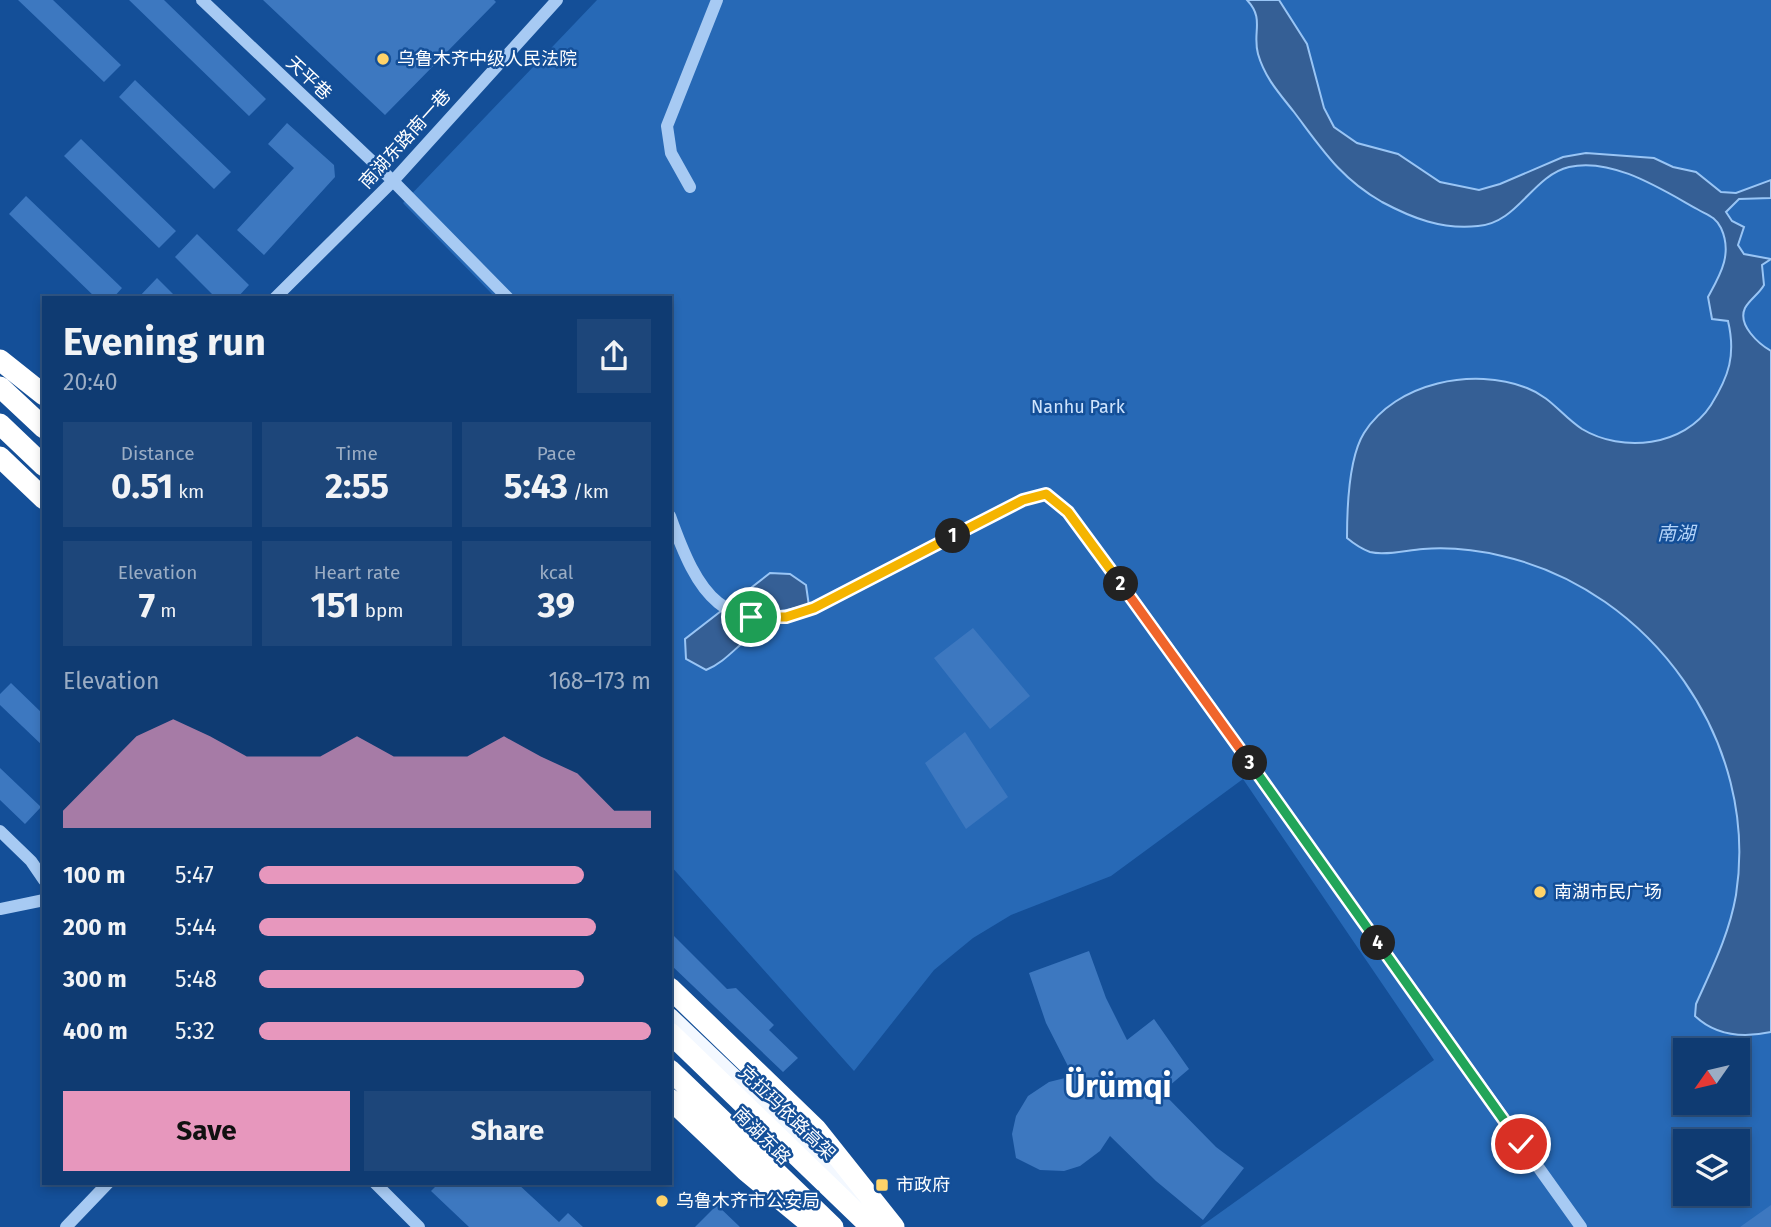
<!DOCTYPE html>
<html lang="en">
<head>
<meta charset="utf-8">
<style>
	body { margin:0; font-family:"Fira Sans","Noto Sans SC",sans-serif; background:#1d467a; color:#f1f3f6; height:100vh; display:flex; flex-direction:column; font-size:26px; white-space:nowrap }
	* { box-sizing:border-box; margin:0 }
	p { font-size:23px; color:#9badc4 }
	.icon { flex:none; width:38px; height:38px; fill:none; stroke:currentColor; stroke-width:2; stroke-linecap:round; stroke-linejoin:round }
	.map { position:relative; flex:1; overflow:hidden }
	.side { position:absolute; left:42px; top:296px; width:630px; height:889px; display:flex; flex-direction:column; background:#0f3b72; border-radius:0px; box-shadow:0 4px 10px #0003,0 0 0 2px #2f5584 }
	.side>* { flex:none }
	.needle { width:46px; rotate:236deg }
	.fabs { position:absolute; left:1673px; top:1038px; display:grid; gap:14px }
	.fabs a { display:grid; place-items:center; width:77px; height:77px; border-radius:0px; background:#0f3b72; box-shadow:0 4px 10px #0003,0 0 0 2px #2f5584; font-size:35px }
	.pin { position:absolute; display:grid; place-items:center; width:60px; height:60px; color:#fff; margin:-30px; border:4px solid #fff; border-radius:50%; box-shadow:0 2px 7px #0007 }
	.km { position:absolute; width:35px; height:35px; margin:-18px; border-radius:50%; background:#222; color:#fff; font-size:19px; line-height:35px; text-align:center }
	.round { display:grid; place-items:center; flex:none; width:74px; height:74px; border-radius:0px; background:#1d467a }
	.head { display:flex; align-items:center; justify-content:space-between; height:119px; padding:0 21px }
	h1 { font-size:38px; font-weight:700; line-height:52px }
	.figures { display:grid; grid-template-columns:repeat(3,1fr); gap:10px; height:119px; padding:7px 21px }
	.figures div { display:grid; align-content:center; border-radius:0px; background:#1d467a; text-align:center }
	.figures b { font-size:35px; font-weight:700 }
	.figures small { font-size:19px; font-weight:400 }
	.figures p { font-size:19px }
	.chart { height:196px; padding:14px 21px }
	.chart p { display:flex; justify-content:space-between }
	.chart svg { width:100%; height:126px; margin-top:7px; fill:#e797bd; opacity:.7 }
	.action { display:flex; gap:14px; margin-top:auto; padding:14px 21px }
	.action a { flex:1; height:80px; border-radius:0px; background:#e797bd; color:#111; font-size:28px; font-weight:700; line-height:80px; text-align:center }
	.action a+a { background:#1d467a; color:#f1f3f6 }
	ul { padding:0 21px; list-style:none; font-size:23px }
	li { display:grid; grid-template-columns:112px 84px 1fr; align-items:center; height:52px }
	li i { height:18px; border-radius:9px; background:#e797bd }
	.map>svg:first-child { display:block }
	.green { fill:#2769b6; fill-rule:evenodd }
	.water { fill:#355f95; stroke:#99c5f5; stroke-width:2 }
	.building { fill:#3d78c0 }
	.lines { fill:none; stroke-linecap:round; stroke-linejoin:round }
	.minor { stroke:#a7caf3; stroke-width:12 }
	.major { stroke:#f3f8ff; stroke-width:18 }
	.highway { stroke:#fff; stroke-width:21 }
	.split-1-casing { stroke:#fff; stroke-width:14 }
	.split-2-casing { stroke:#fff; stroke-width:14 }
	.split-3-casing { stroke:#fff; stroke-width:14 }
	.split-4-casing { stroke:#fff; stroke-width:14 }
	.split-5-casing { stroke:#fff; stroke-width:14 }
	.split-1 { stroke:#f5b400; stroke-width:9 }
	.split-2 { stroke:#f5b400; stroke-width:9 }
	.split-3 { stroke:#f0652b; stroke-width:9 }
	.split-4 { stroke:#22a559; stroke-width:9 }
	.split-5 { stroke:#22a559; stroke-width:9 }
	.poi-dot { fill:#ffd369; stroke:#144f98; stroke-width:2.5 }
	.labels { text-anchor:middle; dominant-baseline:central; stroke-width:5; stroke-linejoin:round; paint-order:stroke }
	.poi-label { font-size:18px; fill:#fff; stroke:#144f98; text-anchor:start }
	.street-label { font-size:18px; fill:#fff; stroke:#144f98 }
	.park-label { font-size:18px; fill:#cfe4fd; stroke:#144f98 }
	.water-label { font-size:19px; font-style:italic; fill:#b4d4f9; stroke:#144f98 }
	.town-label { font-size:32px; font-weight:bold; fill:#fff; stroke:#144f98 }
</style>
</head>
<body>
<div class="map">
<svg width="1771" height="1227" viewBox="0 0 1771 1227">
	<rect width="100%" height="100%" fill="#144f98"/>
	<path class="green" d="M597,0H1771V1227H1200L1434,1060L1243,779L1111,876L1011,915L973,938L934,970L854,1071L670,865V298L495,297L403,203ZM1685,1050H1738V1102H1685ZM1685,1141H1738V1194H1685Z"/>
	<path class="water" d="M1247,0H1279L1307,44L1324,108L1334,127L1357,143L1398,154L1440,182L1479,190L1500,184L1563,157L1586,153L1654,158L1673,167L1696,172L1721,192L1736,193L1771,180V198L1739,199L1726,212L1732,221L1744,227L1738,245L1744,254L1771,259L1762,265L1764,285C1759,294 1750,299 1745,308C1737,325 1759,344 1771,351V1032C1743,1038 1716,1036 1695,1016L1696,1004C1712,968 1729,935 1736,895C1760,742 1651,590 1502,556C1477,550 1448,547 1423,549C1407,550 1385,556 1370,552C1362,549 1353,543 1347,538C1347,510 1349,457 1364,433C1396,382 1474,367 1527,388C1551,397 1562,416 1582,429C1622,453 1684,447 1711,405C1729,376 1736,355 1728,321L1712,319L1708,297C1720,275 1733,254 1721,228C1715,216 1707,215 1697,209C1661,189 1612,157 1569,167C1532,176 1518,223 1478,226C1442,230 1412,218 1382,202C1340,178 1322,149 1294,112C1279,93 1265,78 1258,54C1252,32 1265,19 1247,0Z
		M770,573L790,574L806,585L809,606C787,627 782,618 760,630C740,641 728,661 706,670L686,659L685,639Z"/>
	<path class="building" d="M18,0H53L121,65L104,82Z
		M129,0H164L266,99L249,116Z
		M263,0H494L496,2L385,115Z
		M135,80L231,172L214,189L119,97Z
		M287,123L334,165L335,177L264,255L237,230L294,168L268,144Z
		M81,139L176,231L159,248L64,156Z
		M26,196L122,288L113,298H96L9,214Z
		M197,234L249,285L237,298H216L175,257Z
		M157,278L177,298H138Z
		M973,628L1030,696L990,729L934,658Z
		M11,683L44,715V747L0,705V694Z
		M965,732L1008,797L966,829L925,763Z
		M0,768L41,807L25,824L0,800Z
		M670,932L727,989L736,988L774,1025L769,1030L798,1058L783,1072L670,964Z
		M1089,951L1106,998L1127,1040L1154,1019L1189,1069L1162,1092L1216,1147L1244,1168L1203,1220L1156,1181L1110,1136L1100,1151L1080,1166L1064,1171L1040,1170L1016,1158L1012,1134L1016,1116L1028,1096L1049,1082L1073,1076L1046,1023L1029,973Z
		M439,1183H517L559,1222L568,1213L583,1227H469L431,1191Z
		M717,1205L740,1227H695Z
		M1771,1205V1227H1740Z"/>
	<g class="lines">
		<path class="minor" d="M202,0L393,181L508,298
			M690,187L671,153L667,126L717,0
			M275,298L393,181L557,0
			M670,516C698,594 722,638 814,608L1023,500L1046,494L1068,512L1165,644L1581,1227
			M0,831L31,861L44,880
			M0,909L44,900
			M375,1183L419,1227
			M66,1227L108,1183"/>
		<path class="major" d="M670,1017L867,1205"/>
		<path class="highway" d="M0,360L44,395
			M0,387L44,428
			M0,424L44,466
			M0,457L44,499
			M670,988L816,1129L894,1227
			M670,1033L871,1227
			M670,1070L833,1227
			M670,1099L746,1171L814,1227"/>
	</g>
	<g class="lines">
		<defs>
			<path id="split-1" d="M751,617H786L814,608L953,536"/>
			<path id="split-2" d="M953,536L1023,500L1046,494L1068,512L1121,584"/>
			<path id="split-3" d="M1121,584L1250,763"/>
			<path id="split-4" d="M1250,763L1378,943"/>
			<path id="split-5" d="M1378,943L1521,1144"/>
		</defs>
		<use href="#split-1" class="split-1-casing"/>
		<use href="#split-2" class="split-2-casing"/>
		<use href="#split-3" class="split-3-casing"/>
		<use href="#split-4" class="split-4-casing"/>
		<use href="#split-5" class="split-5-casing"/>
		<use href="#split-1" class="split-1"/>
		<use href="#split-2" class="split-2"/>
		<use href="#split-3" class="split-3"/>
		<use href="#split-4" class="split-4"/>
		<use href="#split-5" class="split-5"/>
	</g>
	<g class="poi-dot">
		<circle cx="383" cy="59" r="7"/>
		<circle cx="1540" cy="892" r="7"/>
		<rect x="875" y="1178" width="14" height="14" rx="3.5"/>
		<circle cx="662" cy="1201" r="7"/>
	</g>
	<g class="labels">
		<g class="poi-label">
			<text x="397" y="59">乌鲁木齐中级人民法院</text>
			<text x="1554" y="892">南湖市民广场</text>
			<text x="896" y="1185">市政府</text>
			<text x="676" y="1201">乌鲁木齐市公安局</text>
		</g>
		<g class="street-label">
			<text transform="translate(309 78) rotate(43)">天平巷</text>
			<text transform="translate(405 139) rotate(-48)">南湖东路南一巷</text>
			<text transform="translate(787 1113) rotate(44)">克拉玛依路高架</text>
			<text transform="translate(762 1136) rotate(45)">南湖东路</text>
		</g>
		<g class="park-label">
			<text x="1078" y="407">Nanhu Park</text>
		</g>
		<g class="water-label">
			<text x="1676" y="533">南湖</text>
		</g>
		<g class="town-label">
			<text x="1118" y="1086">Ürümqi</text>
		</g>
	</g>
</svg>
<div class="fabs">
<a><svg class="needle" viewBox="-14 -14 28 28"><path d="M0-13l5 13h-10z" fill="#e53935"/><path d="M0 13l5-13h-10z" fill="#9badc4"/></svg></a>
<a><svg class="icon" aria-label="layers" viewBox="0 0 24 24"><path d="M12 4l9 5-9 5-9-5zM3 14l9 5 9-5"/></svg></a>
</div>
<div class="pin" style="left:751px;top:617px;background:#1e9e55"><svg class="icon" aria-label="arrive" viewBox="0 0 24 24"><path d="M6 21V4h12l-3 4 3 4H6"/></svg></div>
<div class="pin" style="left:1521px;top:1144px;background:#d93025"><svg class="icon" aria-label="check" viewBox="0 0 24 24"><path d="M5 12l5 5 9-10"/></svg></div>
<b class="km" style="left:953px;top:536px">1</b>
<b class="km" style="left:1121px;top:584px">2</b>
<b class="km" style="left:1250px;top:763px">3</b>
<b class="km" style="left:1378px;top:943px">4</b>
<section class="side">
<div class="head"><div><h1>Evening run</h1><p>20:40</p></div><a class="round"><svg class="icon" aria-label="share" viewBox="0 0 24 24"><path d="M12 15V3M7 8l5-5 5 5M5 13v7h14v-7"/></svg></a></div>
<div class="figures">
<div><p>Distance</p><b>0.51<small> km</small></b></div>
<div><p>Time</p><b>2:55</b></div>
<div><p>Pace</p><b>5:43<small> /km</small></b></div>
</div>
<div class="figures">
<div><p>Elevation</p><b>7<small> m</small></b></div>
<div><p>Heart rate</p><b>151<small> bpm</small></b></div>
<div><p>kcal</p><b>39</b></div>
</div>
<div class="chart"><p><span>Elevation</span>168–173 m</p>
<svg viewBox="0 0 160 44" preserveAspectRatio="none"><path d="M0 44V38L10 25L20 12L30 6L40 12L50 19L60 19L70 19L80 12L90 19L100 19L110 19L120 12L130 19L140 25L150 38L160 38V44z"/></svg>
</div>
<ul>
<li><b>100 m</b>5:47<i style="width:83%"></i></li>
<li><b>200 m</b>5:44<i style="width:86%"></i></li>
<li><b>300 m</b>5:48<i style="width:83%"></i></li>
<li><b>400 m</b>5:32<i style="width:100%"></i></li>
</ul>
<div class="action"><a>Save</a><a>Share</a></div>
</section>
</div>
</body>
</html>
